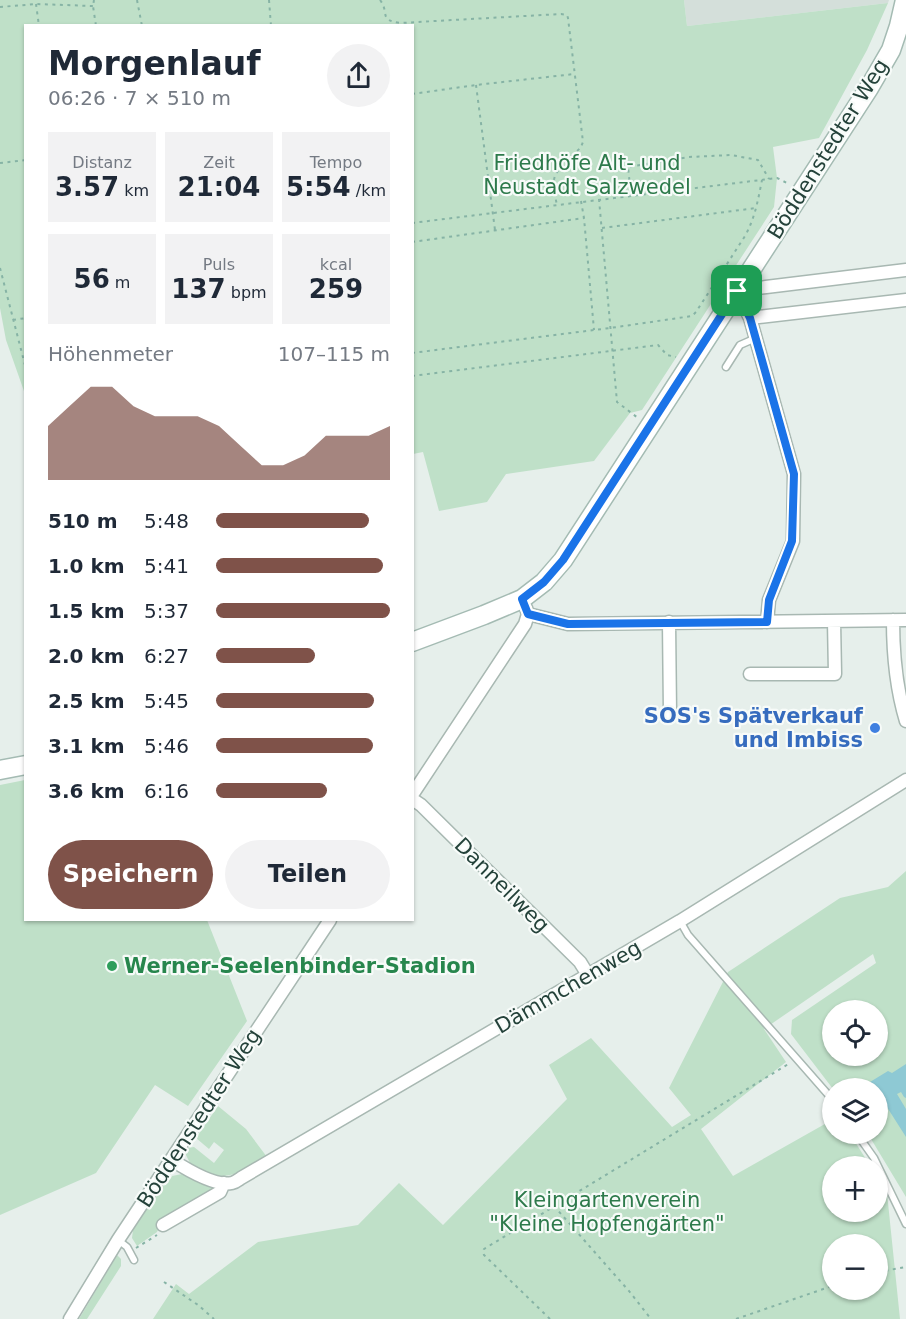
<!DOCTYPE html>
<html lang="de">
<head>
<meta charset="utf-8">
<style>
	body { margin:0; font-family:"DejaVu Sans",sans-serif; background:#f2f2f3; color:#1f2937; height:100vh; display:flex; flex-direction:column; font-size:22px; white-space:nowrap }
	* { box-sizing:border-box; margin:0 }
	p { font-size:20px; color:#747a83 }
	.icon { flex:none; width:33px; height:33px; fill:none; stroke:currentColor; stroke-width:2; stroke-linecap:round; stroke-linejoin:round }
	.map { position:relative; flex:1; overflow:hidden }
	.details { position:absolute; left:24px; top:24px; width:390px; height:897px; display:flex; flex-direction:column; background:#fff; border-radius:0px; box-shadow:0 2px 4px #0004 }
	.details>* { flex:none }
	.fabs { position:absolute; left:822px; top:1000px; display:grid; gap:12px }
	.fabs a { display:grid; place-items:center; width:66px; height:66px; border-radius:50%; background:#fff; box-shadow:0 2px 4px #0004; font-size:30px }
	.pin { position:absolute; display:grid; place-items:center; width:51px; height:51px; color:#fff; margin:-26px; border-radius:12px; box-shadow:0 3px 9px #0006 }
	.round { display:grid; place-items:center; flex:none; width:63px; height:63px; border-radius:32px; background:#f2f2f3 }
	.summary { display:flex; align-items:center; justify-content:space-between; height:102px; padding:0 24px }
	h1 { font-size:33px; font-weight:800; line-height:45px }
	.stats { display:grid; grid-template-columns:repeat(3,1fr); gap:9px; height:102px; padding:6px 24px }
	.stats div { display:grid; align-content:center; border-radius:0px; background:#f2f2f3; text-align:center }
	.stats b { font-size:26px; font-weight:800 }
	.stats small { font-size:16px; font-weight:400 }
	.stats p { font-size:16px }
	.chart { height:168px; padding:12px 24px }
	.chart p { display:flex; justify-content:space-between }
	.chart svg { width:100%; height:108px; margin-top:6px; fill:#7f5249; opacity:.7 }
	.button { display:flex; gap:12px; margin-top:auto; padding:12px 24px }
	.button a { flex:1; height:69px; border-radius:36px; background:#7f5249; color:#fff; font-size:24px; font-weight:800; line-height:69px; text-align:center }
	.button a+a { background:#f2f2f3; color:#1f2937 }
	ul { padding:0 24px; list-style:none; font-size:20px }
	li { display:grid; grid-template-columns:96px 72px 1fr; align-items:center; height:45px }
	li i { height:15px; border-radius:8px; background:#7f5249 }
	.map>svg:first-child { display:block }
	.built { fill:#d4dfda }
	.green { fill:#bfe0c8; fill-rule:evenodd }
	.water { fill:#8ec9d4 }
	.lines { fill:none; stroke-linecap:round; stroke-linejoin:round }
	.lane-casing { stroke:#a8b8b2; stroke-width:9 }
	.street-casing { stroke:#a8b8b2; stroke-width:15 }
	.secondary-casing { stroke:#a4bbb3; stroke-width:21 }
	.path { stroke:#86b3a5; stroke-width:2; stroke-dasharray:3 4.5; stroke-linecap:butt }
	.lane { stroke:#fff; stroke-width:6 }
	.street { stroke:#fff; stroke-width:12 }
	.secondary { stroke:#fff; stroke-width:18 }
	.route-casing { stroke:#fff; stroke-width:12 }
	.route { stroke:#1a73e8; stroke-width:8 }
	.shop-dot { fill:#3f7fe0; stroke:#f7fbf9; stroke-width:2 }
	.leisure-dot { fill:#2e9e5b; stroke:#f7fbf9; stroke-width:2 }
	.labels { text-anchor:middle; dominant-baseline:central; stroke-width:4.5; stroke-linejoin:round; paint-order:stroke }
	.street-label { font-size:21px; fill:#24423a; stroke:#f7fbf9 }
	.park-label { font-size:21px; fill:#2d7a4b; stroke:#f7fbf9 }
	.shop-label { font-size:21px; font-weight:bold; fill:#366cbe; stroke:#f7fbf9; text-anchor:end }
	.leisure-label { font-size:21px; font-weight:bold; fill:#27864d; stroke:#f7fbf9; text-anchor:start }
</style>
</head>
<body>
<div class="map">
<svg width="906" height="1319" viewBox="0 0 906 1319">
	<rect width="100%" height="100%" fill="#e6efeb"/>
	<path class="built" d="M684,0H889L888,3L687,26Z"/>
	<path class="green" d="M0,0H684L687,26L888,3L867,50L819,138L773,147L777,178L774,207L642,410L630,413L594,461L506,474L487,502L439,511L423,452L413,454L412,26H26L25,394L6,340L0,308Z
		M25,780L26,920H207L247,1021L188,1106L155,1085L96,1173L0,1215V785Z
		M906,871V1197L868,1134H878V1089H833L791,1034L792,1020L876,963L873,954L764,1029L786,1062L701,1129L733,1176L832,1120V1134H850L871,1167H832V1212H878V1178L887,1193L900,1319H153L176,1284L189,1294L258,1242L358,1225L399,1183L443,1225L567,1099L549,1065L591,1038L672,1127L691,1115L669,1088L728,972L840,898L888,887ZM832,1011H878V1056H832ZM832,1245H878V1290H832Z
		M218,1106L246,1129L267,1157C238,1174 227,1183 193,1169L185,1153L188,1148L194,1147L214,1163L224,1150L214,1142L209,1149L196,1138Z
		M182,1174L198,1182L212,1186L214,1189L161,1224L157,1232L137,1246L132,1238L133,1230L165,1181L172,1176Z
		M117,1255L121,1259V1266L87,1319H79Z"/>
	<path class="water" d="M906,1064V1098L904,1097L901,1092L897,1094L906,1109V1137L878,1093V1089H875L870,1082L888,1071L892,1073Z"/>
	<g class="lines">
		<defs>
			<path id="lane" d="M726,367L740,345L756,338
				M680,921L688,935L832,1099
				M857,1134L874,1158L906,1224
				M118,1240L127,1247L134,1260"/>
			<path id="street" d="M750,318L906,300
				M528,614L568,624L906,620
				M893,620C893,655 896,688 906,721
				M669,622L670,713
				M767,622L769,600L793,541L794,474L750,318L737,291L766,287L906,270
				M750,674H835L834,621
				M412,795L525,624L528,614L526,608
				M412,799L421,805L580,962L588,975
				M172,1160C186,1169 215,1187 232,1183C236,1182 238,1180 241,1178L680,921L906,780
				M163,1225L220,1192L224,1183
				M70,1319L118,1240L330,920"/>
			<path id="secondary" d="M412,642L484,615L522,599L544,582L563,560L869,88L891,50L899,26L905,0
				M0,770L26,765"/>
		</defs>
		<use href="#lane" class="lane-casing"/>
		<use href="#street" class="street-casing"/>
		<use href="#secondary" class="secondary-casing"/>
		<path class="path" d="M94,0L93,6L96,26
			M137,0L142,26
			M269,0L271,26
			M380,0C390,13 378,20 400,23L561,14L567,15L568,18L583,142L581,147C574,155 559,166 555,176C552,184 555,196 557,205
			M36,4L39,26
			M0,7L36,4L93,6
			M476,85L495,230
			M412,94L476,85L574,74
			M0,163L26,160
			M631,195L628,167L689,157L731,155L758,160L769,179
			M599,199L617,402L638,418
			M581,201L584,218L594,330
			M412,223L777,178L789,184
			M602,228L756,208
			M412,242L584,218
			M0,268L26,369
			M13,320L26,318
			M412,353L610,328L692,316L696,312L745,236C755,218 758,200 762,180
			M412,376L658,345L667,355L676,357
			M554,1206L629,1291L651,1319
			M136,1248L157,1235
			M878,1272L906,1267
			M164,1282L198,1305L214,1319
			M550,1319L484,1255L483,1252L484,1249L790,1063
			M736,1319L832,1286"/>
		<use href="#lane" class="lane"/>
		<use href="#street" class="street"/>
		<use href="#secondary" class="secondary"/>
	</g>
	<g class="lines">
		<defs>
			<path id="route" d="M737,291L750,318L794,474L792,541L769,600L767,622L568,624L528,614L522,599L544,582L563,560Z"/>
		</defs>
		<use href="#route" class="route-casing"/>
		<use href="#route" class="route"/>
	</g>
	<circle class="shop-dot" cx="875" cy="728" r="6"/>
	<circle class="leisure-dot" cx="112" cy="966" r="6"/>
	<g class="labels">
		<g class="street-label">
			<text transform="translate(828 149) rotate(-58)">Böddenstedter Weg</text>
			<text transform="translate(502 885) rotate(45)">Danneilweg</text>
			<text transform="translate(568 987) rotate(-30)">Dämmchenweg</text>
			<text transform="translate(199 1118) rotate(-57)">Böddenstedter Weg</text>
		</g>
		<g class="park-label">
			<text x="587" y="163">Friedhöfe Alt- und<tspan x="587" dy="24">Neustadt Salzwedel</tspan></text>
			<text x="607" y="1200">Kleingartenverein<tspan x="607" dy="24">"Kleine Hopfengärten"</tspan></text>
		</g>
		<g class="shop-label">
			<text x="863" y="716">SOS's Spätverkauf<tspan x="863" dy="24">und Imbiss</tspan></text>
		</g>
		<g class="leisure-label">
			<text x="124" y="966">Werner-Seelenbinder-Stadion</text>
		</g>
	</g>
</svg>
<div class="fabs">
<a><svg class="icon" aria-label="locate" viewBox="0 0 24 24"><circle cx="12" cy="12" r="6"/><path d="M12 2v4M12 18v4M2 12h4M18 12h4"/></svg></a>
<a><svg class="icon" aria-label="layers" viewBox="0 0 24 24"><path d="M12 4l9 5-9 5-9-5zM3 14l9 5 9-5"/></svg></a>
<a>+</a>
<a>−</a>
</div>
<div class="pin" style="left:737px;top:291px;background:#1e9e55"><svg class="icon" aria-label="arrive" viewBox="0 0 24 24"><path d="M6 21V4h12l-3 4 3 4H6"/></svg></div>
<section class="details">
<div class="summary"><div><h1>Morgenlauf</h1><p>06:26 · 7 × 510 m</p></div><a class="round"><svg class="icon" aria-label="share" viewBox="0 0 24 24"><path d="M12 15V3M7 8l5-5 5 5M5 13v7h14v-7"/></svg></a></div>
<div class="stats">
<div><p>Distanz</p><b>3.57<small> km</small></b></div>
<div><p>Zeit</p><b>21:04</b></div>
<div><p>Tempo</p><b>5:54<small> /km</small></b></div>
</div>
<div class="stats">
<div><b>56<small> m</small></b></div>
<div><p>Puls</p><b>137<small> bpm</small></b></div>
<div><p>kcal</p><b>259</b></div>
</div>
<div class="chart"><p><span>Höhenmeter</span>107–115 m</p>
<svg viewBox="0 0 160 44" preserveAspectRatio="none"><path d="M0 44V22L10 14L20 6L30 6L40 14L50 18L60 18L70 18L80 22L90 30L100 38L110 38L120 34L130 26L140 26L150 26L160 22V44z"/></svg>
</div>
<ul>
<li><b>510 m</b>5:48<i style="width:88%"></i></li>
<li><b>1.0 km</b>5:41<i style="width:96%"></i></li>
<li><b>1.5 km</b>5:37<i style="width:100%"></i></li>
<li><b>2.0 km</b>6:27<i style="width:57%"></i></li>
<li><b>2.5 km</b>5:45<i style="width:91%"></i></li>
<li><b>3.1 km</b>5:46<i style="width:90%"></i></li>
<li><b>3.6 km</b>6:16<i style="width:64%"></i></li>
</ul>
<div class="button"><a>Speichern</a><a>Teilen</a></div>
</section>
</div>
</body>
</html>
